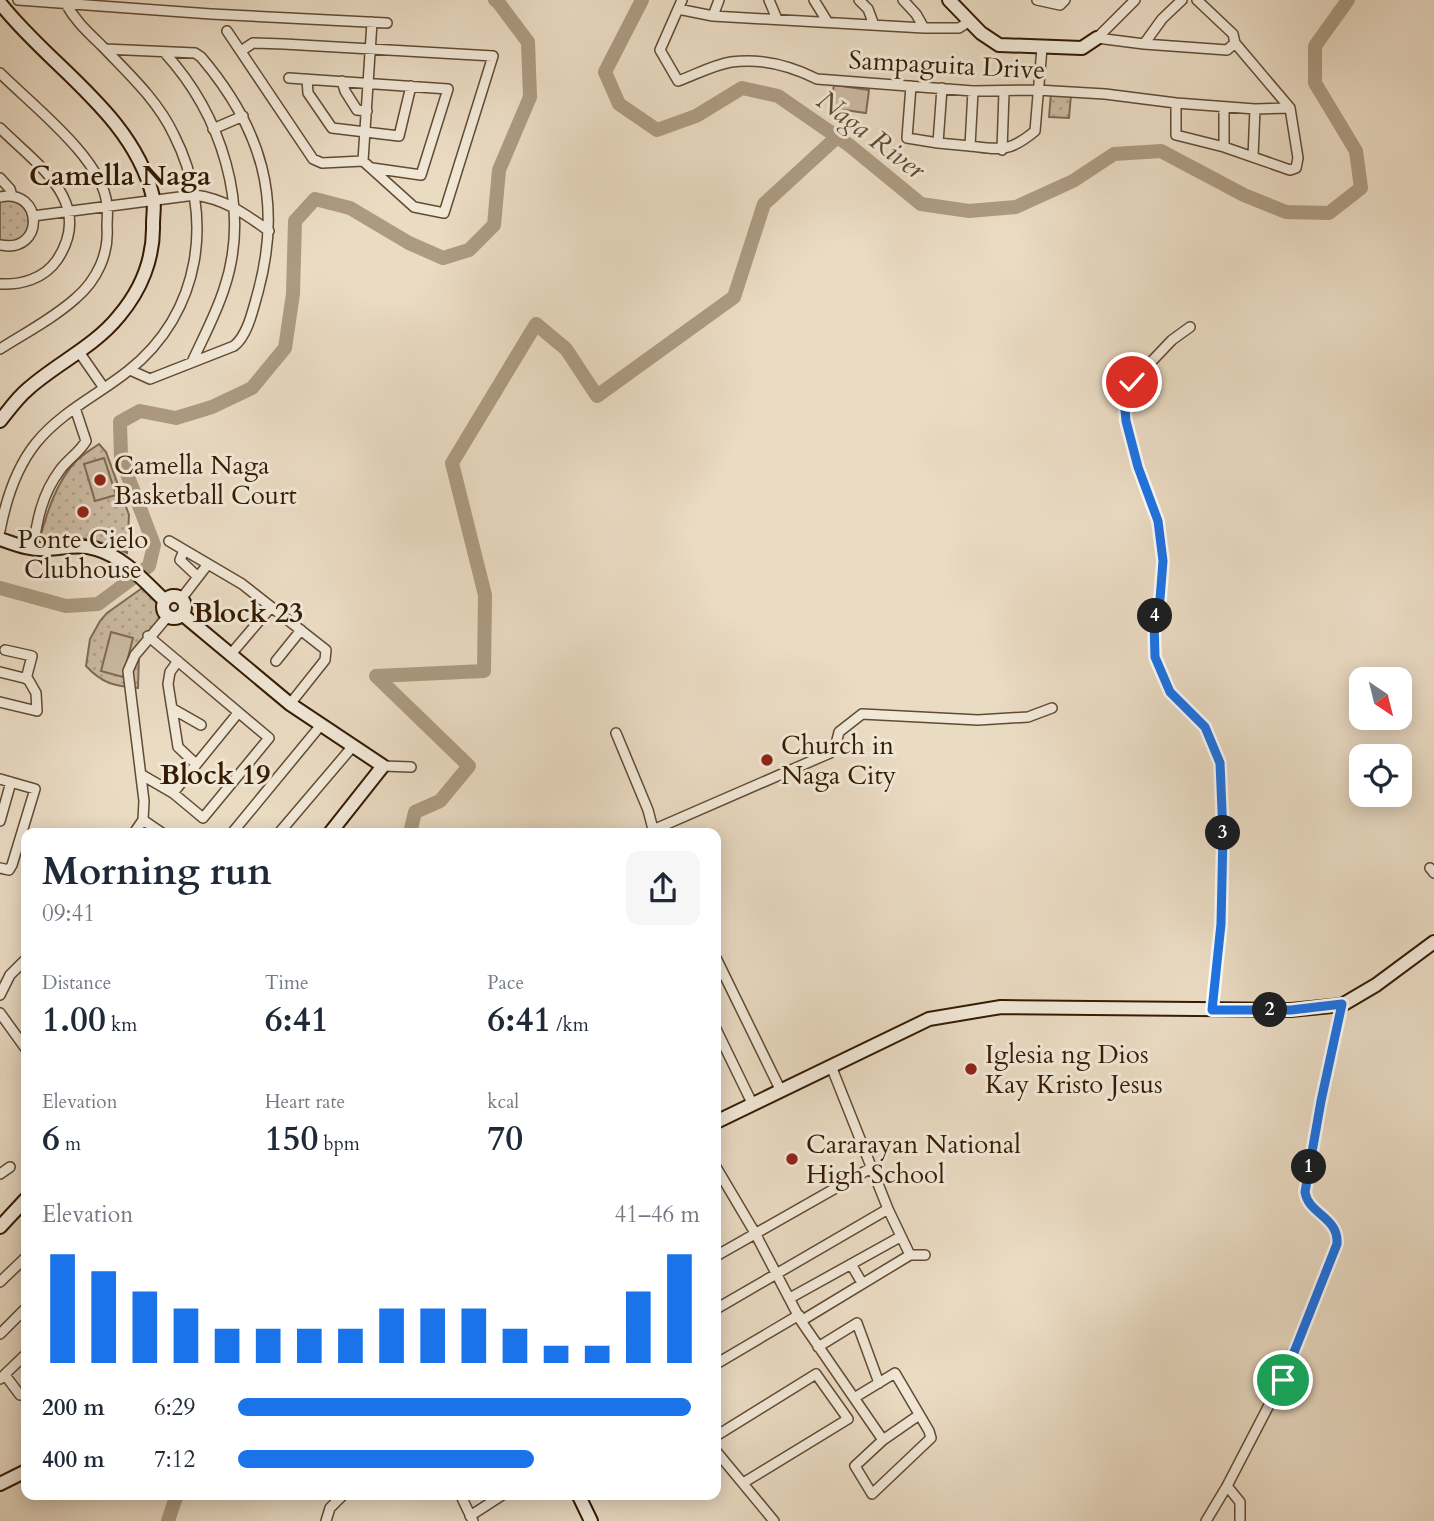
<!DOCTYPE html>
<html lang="en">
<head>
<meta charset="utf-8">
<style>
	body { margin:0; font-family:Cardo,serif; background:#f6f6f7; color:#1f2937; height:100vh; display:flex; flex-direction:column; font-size:26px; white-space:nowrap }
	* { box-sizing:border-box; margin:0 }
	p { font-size:23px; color:#747a83 }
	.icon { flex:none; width:38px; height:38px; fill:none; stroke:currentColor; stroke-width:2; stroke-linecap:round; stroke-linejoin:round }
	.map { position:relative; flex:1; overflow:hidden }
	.drawer { position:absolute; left:21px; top:828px; width:700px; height:672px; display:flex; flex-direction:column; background:#fff; border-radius:14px; box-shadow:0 4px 18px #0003 }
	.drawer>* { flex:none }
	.needle { width:46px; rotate:145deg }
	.tools { position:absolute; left:1349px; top:667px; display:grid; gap:14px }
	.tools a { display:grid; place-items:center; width:63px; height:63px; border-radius:14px; background:#fff; box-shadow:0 4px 18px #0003; font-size:35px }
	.pin { position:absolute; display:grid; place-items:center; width:60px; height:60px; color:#fff; margin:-30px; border:4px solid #fff; border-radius:50%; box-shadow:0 2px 7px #0007 }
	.km { position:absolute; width:35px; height:35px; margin:-18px; border-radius:50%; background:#222; color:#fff; font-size:19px; line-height:35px; text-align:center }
	.round { display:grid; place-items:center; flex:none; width:74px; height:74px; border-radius:14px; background:#f6f6f7 }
	.summary { display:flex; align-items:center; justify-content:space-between; height:119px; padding:0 21px }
	h1 { font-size:38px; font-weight:700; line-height:52px }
	.stats { display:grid; grid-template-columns:repeat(3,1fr); gap:10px; height:119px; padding:7px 21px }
	.stats div { display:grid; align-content:center }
	.stats b { font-size:35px; font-weight:700 }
	.stats small { font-size:19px; font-weight:400 }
	.stats p { font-size:19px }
	.chart { height:196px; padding:14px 21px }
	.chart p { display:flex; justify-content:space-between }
	.chart svg { width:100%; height:126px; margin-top:7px; stroke:#1a73e8; stroke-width:6 }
	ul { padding:0 21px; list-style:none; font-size:23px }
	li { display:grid; grid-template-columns:112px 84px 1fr; align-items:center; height:52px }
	li i { height:18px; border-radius:9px; background:#1a73e8 }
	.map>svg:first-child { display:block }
	.park { fill:url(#park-dots); stroke:#806a52; stroke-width:2 }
	.garden { fill:#cbbaa2; stroke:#806a52; stroke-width:2 }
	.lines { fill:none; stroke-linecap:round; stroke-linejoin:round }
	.river { stroke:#ac9a81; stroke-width:14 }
	.street-casing { stroke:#624b32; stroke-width:12 }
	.secondary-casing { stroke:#351b02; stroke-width:16 }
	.street { stroke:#f1e8d8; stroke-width:9 }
	.secondary { stroke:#f1e8d8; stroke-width:12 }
	.route-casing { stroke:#fff; stroke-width:14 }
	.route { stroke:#1a73e8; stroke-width:9 }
	.poi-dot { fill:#8f2418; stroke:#f1e8d8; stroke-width:2.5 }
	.labels { text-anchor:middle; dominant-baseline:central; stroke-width:6; stroke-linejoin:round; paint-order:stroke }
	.street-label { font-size:26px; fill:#351b02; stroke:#f1e8d8 }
	.poi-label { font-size:26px; fill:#351b02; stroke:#f1e8d8; text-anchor:start }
	.water-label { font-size:28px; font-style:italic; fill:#5f472e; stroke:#f1e8d8 }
	.neighbourhood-label { font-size:28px; font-weight:bold; fill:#351b02; stroke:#f1e8d8 }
</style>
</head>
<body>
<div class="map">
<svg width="1434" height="1521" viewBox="0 0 1434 1521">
	<defs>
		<pattern id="park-dots" width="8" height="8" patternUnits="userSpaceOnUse" patternTransform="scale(1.75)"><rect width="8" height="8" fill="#cbbaa2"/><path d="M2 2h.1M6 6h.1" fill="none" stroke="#af9f8a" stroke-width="1.8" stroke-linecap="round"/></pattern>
	</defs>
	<rect width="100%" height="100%" fill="#eadbc3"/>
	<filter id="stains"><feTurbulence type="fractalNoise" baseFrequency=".00286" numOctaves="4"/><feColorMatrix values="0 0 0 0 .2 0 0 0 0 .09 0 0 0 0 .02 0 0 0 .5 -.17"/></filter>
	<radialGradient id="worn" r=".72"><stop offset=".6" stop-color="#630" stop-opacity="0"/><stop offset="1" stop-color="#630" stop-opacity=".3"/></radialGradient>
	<path class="park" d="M1051,93L1071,95L1069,118L1049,117Z
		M7,200C27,203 30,213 28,232L16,242H0V202Z
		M99,444L106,452L129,515L127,553C95,537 77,534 43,543L40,538C47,512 57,481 76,461C83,454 92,449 99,444Z
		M145,586L161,603L162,614L159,629L139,655L138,688C114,686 103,684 86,666L90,639L100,621L107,613Z"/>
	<path class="garden" d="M834,85L869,90L866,113L830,108Z
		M104,458L116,495L95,501L84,464Z
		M111,632L133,638L123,677L101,671Z"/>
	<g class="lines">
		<path class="river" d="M642,0L605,72L619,104L657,130L696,116L742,88L778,96L849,145L921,204L969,211L1016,207L1073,181L1114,154L1161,151L1244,195L1286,212L1329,213L1361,188L1356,151L1315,83V46L1348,0
			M0,588L66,606L98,604L149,566L154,545L121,458L120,422L140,411L176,418L212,407L252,388L285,348L293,294L295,221L315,199L350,208L409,243L443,258L469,250L494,225L499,170L530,97L528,42L498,2L495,0
			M410,833L415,812L440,801L469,766L376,676L484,671L485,595L452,463L536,324L566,349L597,396L734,297L764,204L837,137
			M168,1521L177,1494"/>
		<defs>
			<path id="street" d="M18,0L211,14L387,23
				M682,0L660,50L678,81C695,75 713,65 731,62C760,58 791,66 817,79L973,91L1037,90L1105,94L1176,103L1255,109L1290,108
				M769,0L777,19
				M814,0L827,21
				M859,0L868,9L874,25
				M903,0L916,14L924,28
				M1037,0L1060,5L1065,0
				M678,9L713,16L924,28H959L970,21
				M713,16L719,0
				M227,31L313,159L322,163L363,161L414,207L444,213L493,56L284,44L253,43L241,51
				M1097,38L1144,44L1227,50L1235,43
				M1097,38L1135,0
				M1144,44L1162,19L1182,0
				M105,49L195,53L201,57C262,129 283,200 258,292C253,309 248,335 234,346L150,379L130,370
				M164,52C221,114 252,207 224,289C216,314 203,338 192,362
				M0,73C32,105 103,159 107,205C108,212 107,220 107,227C109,254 97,280 76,298C54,318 25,333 0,349
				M289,78L448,89L421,175L372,168
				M307,79L308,93L332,128L399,136L411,86
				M342,81L345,91L357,110L367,111
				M911,86L907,138L938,143L942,88
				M1176,103V135L1224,147L1290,170L1296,168L1298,158L1290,108L1235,43L1233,34L1197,0
				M1224,107V147
				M0,128C36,164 96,202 57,260C44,279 21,285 0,284
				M213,129L243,116
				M938,143L970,146L973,91
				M970,146C1001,150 1010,152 1035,131L1042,48
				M1002,150L1004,92
				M1253,157L1255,109
				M363,161L372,22
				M0,178L10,189L12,196
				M0,197C43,187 46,254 0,245
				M33,216L195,195C225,199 245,214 269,231
				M1190,327L1172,340L1132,382L1124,399L1126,421L1138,467L1158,521L1163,561L1160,599L1154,622L1155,657L1170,692L1205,727L1220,763L1223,834L1221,924L1212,1010
				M79,352L104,388
				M0,531C6,499 16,468 36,443C61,412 98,395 128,371C202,312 215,216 174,135C158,101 130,75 104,48C90,34 76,22 66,4
				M169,541L242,584L326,650L325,660L290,704
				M33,549C37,520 42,494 60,470C68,459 79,453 86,441L75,408
				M184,550L180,560L198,577
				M181,599L208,564
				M5,650L32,656L26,679
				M231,654L271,607
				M178,661L170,672L168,684L178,747L196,764
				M276,661L301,630
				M0,672L28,679L36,693L37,711L0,702
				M173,709L201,725
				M616,733L648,810L654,833
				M383,766L411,767
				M142,775L173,793L203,818L269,738L148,636
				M0,779L35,789L12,865L9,870L0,868
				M173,793L238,713
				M143,820L162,833
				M0,821L11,782
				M653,830L830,753L835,748L839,732L862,714L978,720L1028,717L1052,708
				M134,833L143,820L144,801L128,671L135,655L168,616
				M232,833L321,725
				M279,833L353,746
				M1430,868L1434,873
				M716,958L780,1089
				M0,995L10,975L26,959
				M0,1013L26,1049
				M716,1029L752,1103
				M831,1066L888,1209L910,1255
				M716,1167L755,1233L801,1321L883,1440
				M0,1174L10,1167
				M716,1256L871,1168
				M851,1264L862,1283
				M0,1282L26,1257
				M790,1298L900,1237
				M716,1309L888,1209
				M801,1321L910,1255H925
				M0,1334L26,1308
				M818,1347L857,1323L879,1383
				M716,1364L799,1315
				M5,1375L20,1395
				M0,1379L26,1354
				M854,1398L895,1373L929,1431L931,1438L872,1494L855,1466L883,1440L919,1415
				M716,1436L816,1374L848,1419L743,1483
				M716,1451L774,1521
				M1227,1486L1240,1502V1521
				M460,1494L473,1521
				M470,1516L504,1494
				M326,1521L330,1508L344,1494
				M1206,1521L1227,1486L1282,1380L1337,1244C1339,1217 1308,1215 1305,1192L1321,1101L1342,1005"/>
			<path id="secondary" d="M949,0L981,33L999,45L1082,48L1097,38
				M0,3C50,67 133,114 153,197C155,205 153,215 153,224C154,258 141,290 119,316C94,347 57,363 28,389C17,398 9,410 0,421
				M0,539C15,544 31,551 48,549C64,548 80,544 96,549C124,557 145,582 165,601
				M163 607a11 11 0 1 1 22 0a11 11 0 1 1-22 0Z
				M182,614L290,704L383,766L330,833
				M716,1122L929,1019L1001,1007L1291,1010L1342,1005L1376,985L1434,942
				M0,1227L26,1199
				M0,1484L26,1471
				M578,1494L591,1521"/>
		</defs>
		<use href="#street" class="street-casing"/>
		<use href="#secondary" class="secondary-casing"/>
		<use href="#street" class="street"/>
		<use href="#secondary" class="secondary"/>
	</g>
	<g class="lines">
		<defs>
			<path id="route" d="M1132,382L1124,399L1126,421L1138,467L1158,521L1163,561L1160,599L1154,622L1155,657L1170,692L1205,727L1220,763L1223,834L1221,924L1212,1010H1291L1342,1004L1321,1101L1305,1192C1308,1214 1339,1217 1337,1244L1283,1380"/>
		</defs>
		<use href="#route" class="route-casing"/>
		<use href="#route" class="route"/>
	</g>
	<g class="poi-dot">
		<circle cx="100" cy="480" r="7"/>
		<circle cx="83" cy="512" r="7"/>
		<circle cx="767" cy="760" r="7"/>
		<circle cx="971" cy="1069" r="7"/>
		<circle cx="792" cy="1159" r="7"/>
	</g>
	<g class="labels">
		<g class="street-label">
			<text transform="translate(947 65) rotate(3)">Sampaguita Drive</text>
		</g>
		<g class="poi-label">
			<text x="114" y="465">Camella Naga<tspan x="114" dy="30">Basketball Court</tspan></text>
			<text x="83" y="539" text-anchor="middle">Ponte Cielo<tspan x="83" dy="30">Clubhouse</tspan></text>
			<text x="781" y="745">Church in<tspan x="781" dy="30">Naga City</tspan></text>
			<text x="985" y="1054">Iglesia ng Dios<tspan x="985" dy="30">Kay Kristo Jesus</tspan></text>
			<text x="806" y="1144">Cararayan National<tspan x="806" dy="30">High School</tspan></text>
		</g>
		<g class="water-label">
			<text transform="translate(871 135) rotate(37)">Naga River</text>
		</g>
		<g class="neighbourhood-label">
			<text x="120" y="176">Camella Naga</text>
			<text x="248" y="613">Block 23</text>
			<text x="215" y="775">Block 19</text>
		</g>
	</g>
	<rect width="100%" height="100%" filter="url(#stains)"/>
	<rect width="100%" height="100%" fill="url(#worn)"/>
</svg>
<div class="tools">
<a><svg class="needle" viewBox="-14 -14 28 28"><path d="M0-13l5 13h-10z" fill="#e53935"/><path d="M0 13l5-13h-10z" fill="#747a83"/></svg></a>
<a><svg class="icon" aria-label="locate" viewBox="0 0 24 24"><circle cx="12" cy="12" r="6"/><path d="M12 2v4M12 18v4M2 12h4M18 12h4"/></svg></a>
</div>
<div class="pin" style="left:1283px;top:1380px;background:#1e9e55"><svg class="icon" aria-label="arrive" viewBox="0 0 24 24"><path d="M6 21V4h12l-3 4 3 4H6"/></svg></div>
<div class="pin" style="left:1132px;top:382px;background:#d93025"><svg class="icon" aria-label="check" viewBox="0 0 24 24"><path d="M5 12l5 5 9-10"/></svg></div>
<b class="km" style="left:1309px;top:1167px">1</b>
<b class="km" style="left:1270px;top:1010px">2</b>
<b class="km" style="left:1223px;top:833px">3</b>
<b class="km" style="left:1155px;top:616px">4</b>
<section class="drawer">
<div class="summary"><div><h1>Morning run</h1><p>09:41</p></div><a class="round"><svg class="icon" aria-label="share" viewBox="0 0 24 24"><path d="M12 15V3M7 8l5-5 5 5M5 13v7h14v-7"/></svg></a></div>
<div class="stats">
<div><p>Distance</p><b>1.00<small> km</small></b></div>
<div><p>Time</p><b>6:41</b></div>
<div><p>Pace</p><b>6:41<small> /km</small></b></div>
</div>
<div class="stats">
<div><p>Elevation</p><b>6<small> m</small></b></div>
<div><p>Heart rate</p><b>150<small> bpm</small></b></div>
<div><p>kcal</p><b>70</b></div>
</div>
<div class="chart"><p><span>Elevation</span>41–46 m</p>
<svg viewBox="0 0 160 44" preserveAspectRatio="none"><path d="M5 44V6M15 44V12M25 44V19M35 44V25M45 44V32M55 44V32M65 44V32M75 44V32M85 44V25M95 44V25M105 44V25M115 44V32M125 44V38M135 44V38M145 44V19M155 44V6"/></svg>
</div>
<ul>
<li><b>200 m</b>6:29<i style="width:98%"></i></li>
<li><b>400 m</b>7:12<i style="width:64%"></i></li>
</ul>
</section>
</div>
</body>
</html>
